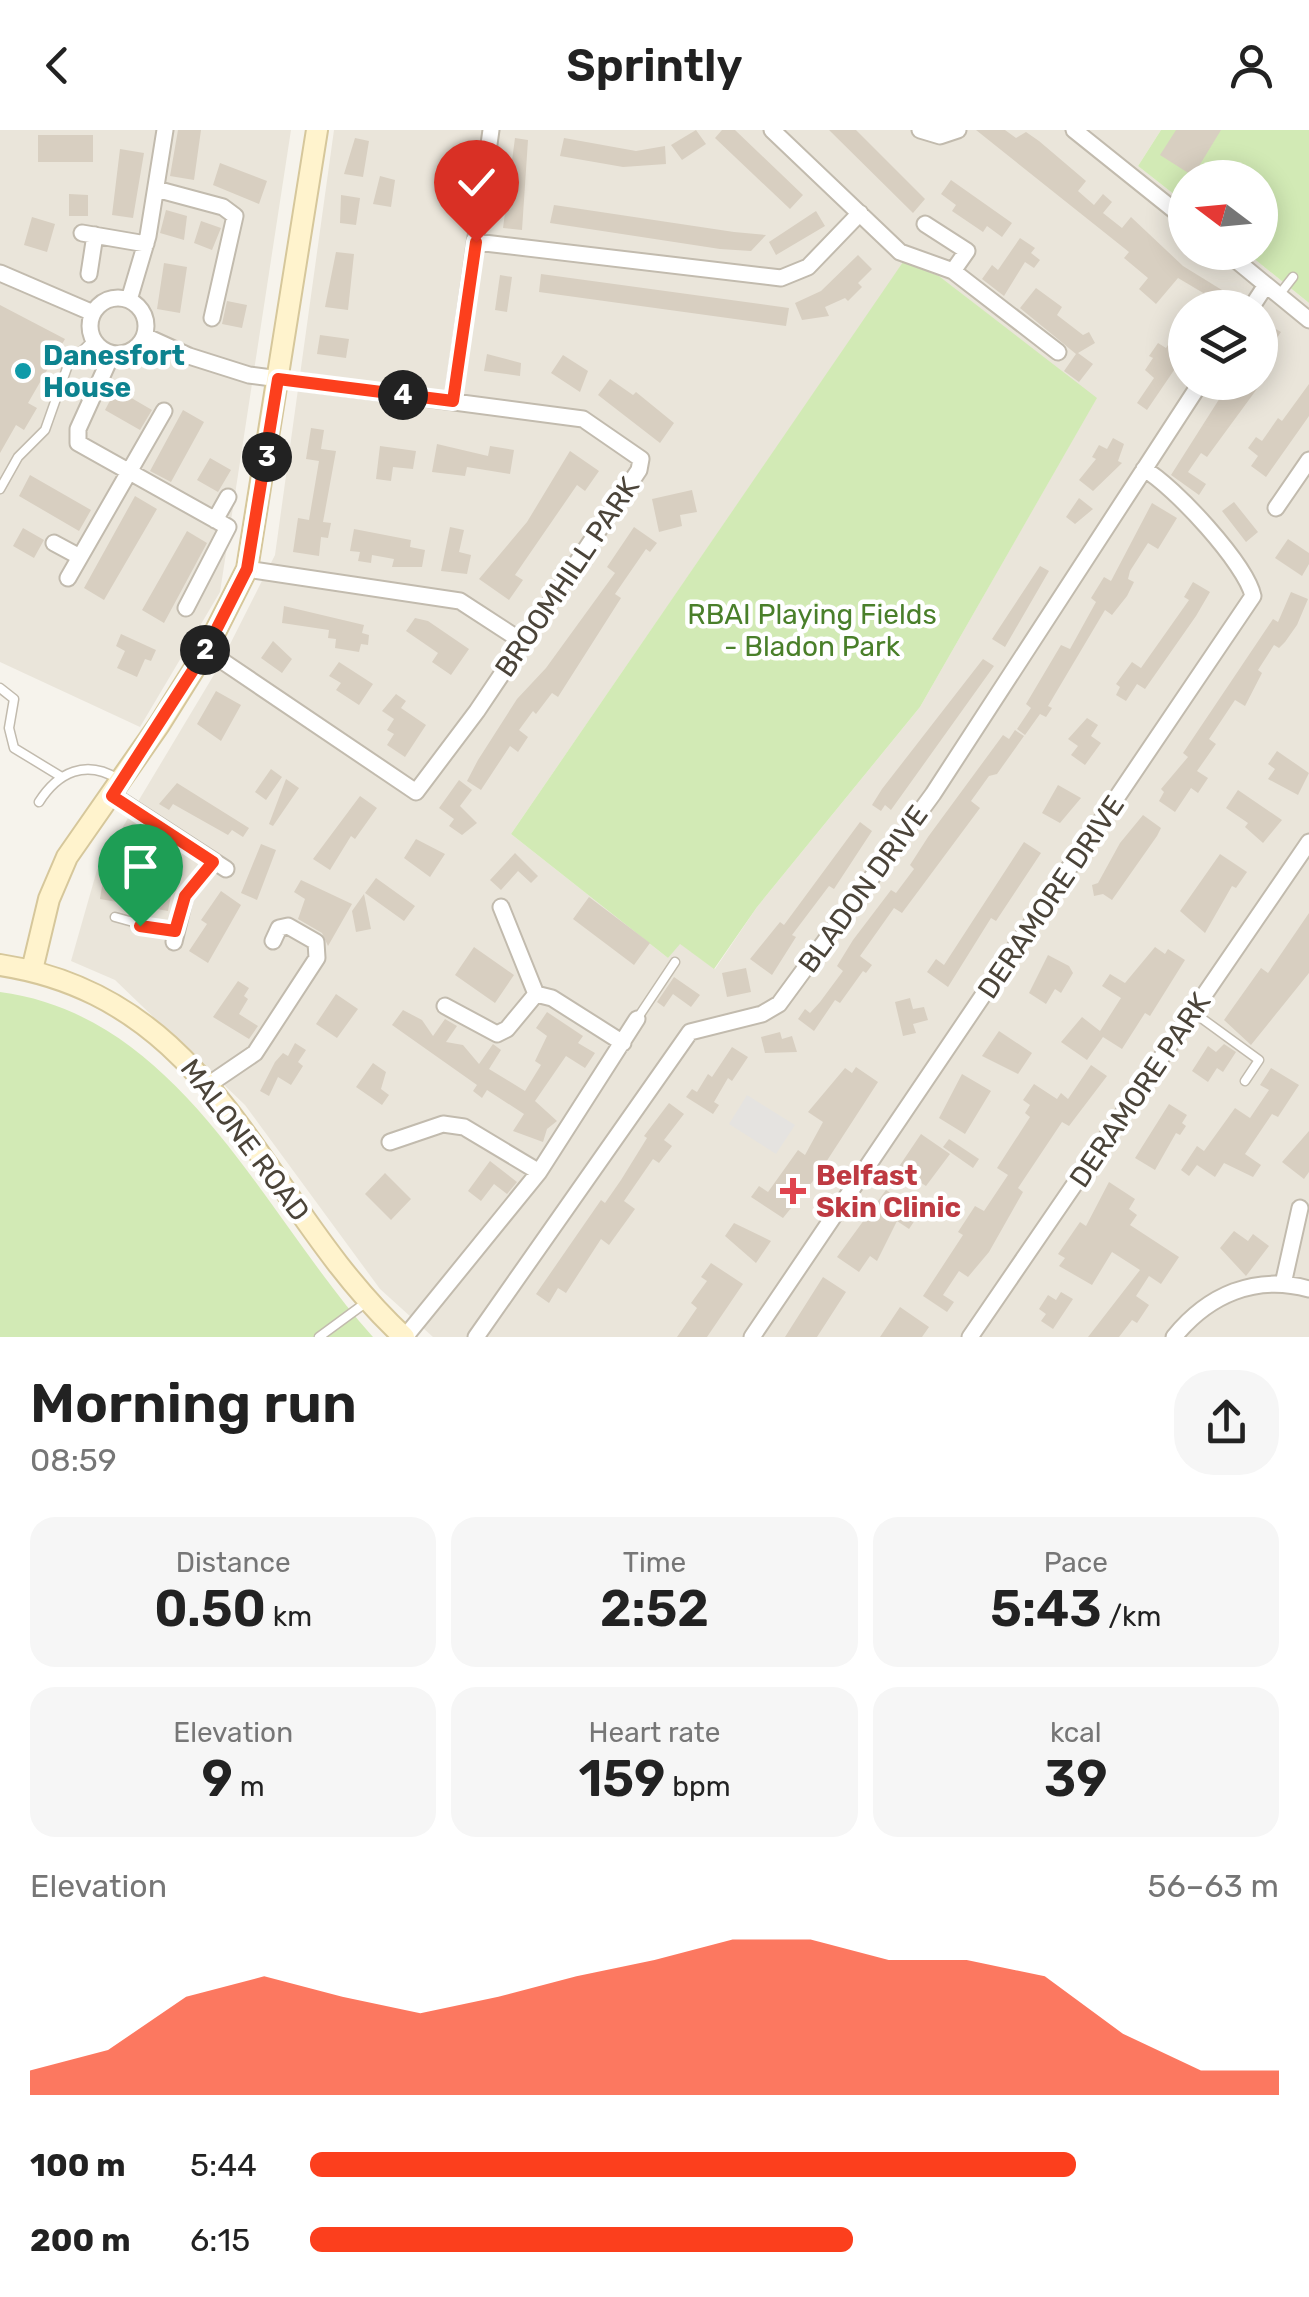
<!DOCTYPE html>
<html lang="en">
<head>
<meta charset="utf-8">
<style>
	body { margin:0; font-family:Rubik,sans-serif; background:#f6f6f6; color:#222; height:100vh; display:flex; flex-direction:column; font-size:38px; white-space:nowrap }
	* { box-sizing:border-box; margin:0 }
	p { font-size:32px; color:#767676 }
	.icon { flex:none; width:55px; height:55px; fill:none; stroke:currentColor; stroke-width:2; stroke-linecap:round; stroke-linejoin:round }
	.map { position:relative; height:1207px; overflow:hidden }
	.panel { display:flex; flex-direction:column; background:#fff; flex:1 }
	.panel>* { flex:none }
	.needle { width:65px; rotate:286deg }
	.tools { position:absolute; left:1168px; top:30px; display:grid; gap:20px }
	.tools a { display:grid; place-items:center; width:110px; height:110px; border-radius:50%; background:#fff; box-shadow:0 5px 25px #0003; font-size:50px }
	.pin { position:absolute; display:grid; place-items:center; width:85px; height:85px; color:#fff; margin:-102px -42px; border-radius:50% 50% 50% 0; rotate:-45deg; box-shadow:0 0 10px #0007 }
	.pin .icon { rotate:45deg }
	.km { position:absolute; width:50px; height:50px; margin:-25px; border-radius:50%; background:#222; color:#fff; font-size:28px; line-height:50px; text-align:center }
	.round { display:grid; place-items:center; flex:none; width:105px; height:105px; border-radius:40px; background:#f6f6f6 }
	.summary { display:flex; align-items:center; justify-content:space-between; height:170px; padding:0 30px }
	h1 { font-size:55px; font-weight:600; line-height:75px }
	.metrics { display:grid; grid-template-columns:repeat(3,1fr); gap:15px; height:170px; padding:10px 30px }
	.metrics div { display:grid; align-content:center; border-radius:25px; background:#f6f6f6; text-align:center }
	.metrics b { font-size:50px; font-weight:600 }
	.metrics small { font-size:28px; font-weight:400 }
	.metrics p { font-size:28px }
	.chart { height:280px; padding:20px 30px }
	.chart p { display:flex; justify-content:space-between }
	.chart svg { width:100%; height:180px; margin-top:10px; fill:#fc3f1d; opacity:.7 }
	ul { padding:0 30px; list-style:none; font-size:32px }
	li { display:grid; grid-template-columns:160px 120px 1fr; align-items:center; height:75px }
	li i { height:25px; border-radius:12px; background:#fc3f1d }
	header { display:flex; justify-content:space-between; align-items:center; height:130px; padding:0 30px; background:#fff; font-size:45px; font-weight:600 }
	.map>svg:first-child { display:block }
	.residential { fill:#eae5da; fill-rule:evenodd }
	.green { fill:#d2eab5 }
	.parking { fill:#e5e3e0 }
	.building { fill:#d8cfc1 }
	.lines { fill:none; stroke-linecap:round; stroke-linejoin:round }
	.lane-casing { stroke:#c2bbae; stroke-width:11 }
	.street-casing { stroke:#c2bbae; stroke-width:19 }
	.secondary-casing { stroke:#d6c79b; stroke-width:24 }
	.lane { stroke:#fff; stroke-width:8 }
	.street { stroke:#fff; stroke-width:15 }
	.secondary { stroke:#fff3cd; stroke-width:20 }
	.route-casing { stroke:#fff; stroke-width:20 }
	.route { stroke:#fc3f1d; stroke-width:12 }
	.culture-dot { fill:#0f9aa8; stroke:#fff; stroke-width:4 }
	.health-dot { fill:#e0444e; stroke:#fff; stroke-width:4 }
	.labels { text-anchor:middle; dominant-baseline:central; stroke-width:9; stroke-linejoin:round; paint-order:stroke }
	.culture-label { font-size:28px; font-weight:bold; fill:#0d838f; stroke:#fff; text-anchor:start }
	.street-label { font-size:28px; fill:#4b4439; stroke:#fff }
	.park-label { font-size:28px; fill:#4a7f2a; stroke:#fff }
	.health-label { font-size:28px; font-weight:bold; fill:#be3a42; stroke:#fff; text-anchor:start }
</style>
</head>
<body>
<header><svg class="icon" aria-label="back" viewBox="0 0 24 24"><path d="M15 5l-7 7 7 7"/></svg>Sprintly<svg class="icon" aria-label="person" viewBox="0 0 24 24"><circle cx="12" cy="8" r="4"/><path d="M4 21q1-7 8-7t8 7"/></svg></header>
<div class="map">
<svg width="1309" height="1207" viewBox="0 0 1309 1207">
	<rect width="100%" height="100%" fill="#f6f3ec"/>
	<path class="residential" d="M0,0H291L220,462L140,597L0,532Z
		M334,0H1161L1138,36L1185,73V122L1247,123L1309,173V1207H433L380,1159L245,975L115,850L71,831L97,740L218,538L275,425ZM903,133L939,146L1096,269L920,577L757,777L715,839L679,813L668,828L511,704ZM1185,178H1260V252H1185Z"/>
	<path class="green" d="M1161,0H1309V173L1247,123L1260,122V48H1185V73L1138,36Z
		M903,132L939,146L1097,268L920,577L757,777L714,839L680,814L668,828L511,704Z
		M0,862C182,886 263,1085 373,1207H0Z"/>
	<path class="parking" d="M747,965L795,995L776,1024L729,994Z"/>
	<path class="building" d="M178,0H201L194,50L170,46Z
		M696,0L706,14L682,30L671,15Z
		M722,0H735L803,65L790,79L715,8Z
		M829,0H856L925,69L913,83Z
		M976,0H1005L1016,8L1026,2L1039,11L1086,51L1078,61L1094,75L1103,64L1112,72L1103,83L1122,98L1131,87L1183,136L1230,165L1222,178H1202L1210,167L1178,148L1156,174L1139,159L1148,148L1124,128L1129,122Z
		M1176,0H1221L1193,46L1160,25Z
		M38,5H93V32H38Z
		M355,8L369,11L363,47L344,44Z
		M515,8L528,10L522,100L503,98Z
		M564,8L636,21L665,16L666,34L623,37L560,26Z
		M120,19L144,23L133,88L112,85Z
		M220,33L267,51L259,74L213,55Z
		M380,46L395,50L391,77L373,74Z
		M951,50L1012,93L1002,107L987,96L983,102L952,81L956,75L941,64Z
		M69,64L88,65V86H69Z
		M341,65L360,68L356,95L340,93Z
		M554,75L734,102L766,105L751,121L720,119L550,93Z
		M166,80L187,86L184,110L160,103Z
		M816,81L825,96L776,125L769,112Z
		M32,87L55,94L47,122L24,115Z
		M201,91L221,98L212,120L194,113Z
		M1020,108L1035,118L1031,123L1040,130L1034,138L1025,132L1004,166L982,149L992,135L998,140Z
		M336,122L354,124L348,180L325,177Z
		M858,125L872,139L858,153L862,157L848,171L845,168L825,177L829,186L802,190L795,173L821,161Z
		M164,133L187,137L180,183L157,179Z
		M541,144L789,178L786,196L539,162Z
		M500,145L512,147L507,182L495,180Z
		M1036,158L1062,177L1057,185L1083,205L1089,202L1095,213L1078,223L1093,234L1079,252L1064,241L1076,224L1020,178Z
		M227,171L247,175L242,198L222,194Z
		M0,175L65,209L28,273L37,278L24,300L16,295L0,323Z
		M1185,190V224L1147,280L1137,273L1154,248L1145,240L1153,228L1149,226L1158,213L1166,218Z
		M1266,193L1281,202L1260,233V202Z
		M320,205L349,209L346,228L317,224Z
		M487,224L521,233L520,246L484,241Z
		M563,225L588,241L580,262L551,243Z
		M610,249L633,265L636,262L674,293L660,313L598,265Z
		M1230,252H1262L1207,327L1201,323L1188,342L1206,354L1199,365L1171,345Z
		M1309,254V286L1266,347L1251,336L1258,326L1248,318L1256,307L1262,311L1278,288L1282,291Z
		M116,259L152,280L140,300L105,280Z
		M183,280L204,292L171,352L150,341Z
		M311,298L324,300L321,319L336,321L323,392L331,393L328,408L321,407L319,426L293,422L298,388L309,390L319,331L306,329Z
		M1113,308L1124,314L1118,331L1122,333L1093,361L1079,350L1096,329L1092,327L1099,315L1107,319Z
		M437,314L488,326L490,316L514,320L510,344L467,337L465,346L432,342Z
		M380,316L416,321L413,339L393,337L391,351L376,349Z
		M570,321L599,341L585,361L577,355L515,445L523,450L509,470L479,449L527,392Z
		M210,328L231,340L218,362L197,350Z
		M30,345L91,380L79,401L19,366Z
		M692,360L697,382L680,385L682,396L659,402L652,369Z
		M135,366L157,379L104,470L84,458Z
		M1079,368L1093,379L1075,394L1066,387Z
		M1234,372L1258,402L1246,412L1222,381Z
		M1152,373L1177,388L1158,419L1148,413L1130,441L1128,449L1134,452L1127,466L1112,485L1105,480L1048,576L1052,578L1046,587L1040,584L1025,605L1017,599L1031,578L1026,574L1061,515L1070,519L1096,472L1091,468L1104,447L1111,451Z
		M450,397L464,400L459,422L471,425L467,444L441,441Z
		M634,397L657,413L650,422L646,419L615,464L621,468L558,567L552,563L536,584L533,581L519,600L528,607L518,622L510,616L481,660L467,651L478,630L517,569L546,538L615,443L607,437Z
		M23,398L44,410L34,428L13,416Z
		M354,399L411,410L410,417L425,420L422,437H392L394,429L372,425L371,433L358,431L360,422L350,421Z
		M187,401L207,413L164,493L142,480Z
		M1288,409L1309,423V434L1302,446L1275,428Z
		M1040,436L1049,441L1005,517L992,509Z
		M1193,452L1210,462L1196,486L1145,559L1137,554L1126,571L1116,565L1120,557L1116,554L1132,532L1141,538L1189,470L1184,467Z
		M1291,462L1308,469L1297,495L1285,512L1279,518L1274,515L1258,540L1262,543L1245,576L1235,570L1209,609L1216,614L1197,641L1208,648L1198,663L1191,658L1175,682L1159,671L1164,662L1161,659L1188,627L1183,623L1273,489L1278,492Z
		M284,476L364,495L362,503L369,505L368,515L361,514L359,522L335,518L336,509L328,508L329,500L282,493Z
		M415,488L428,491L469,519L451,545L432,532L438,523L406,501Z
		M121,504L156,520L151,531L145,529L137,547L117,538L125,521L116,516Z
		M273,511L292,529L282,543L261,528Z
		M983,529L994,536L891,680L885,675L881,681L872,675L882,659Z
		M339,532L373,554L359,575L336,560L341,553L329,546Z
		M216,561L241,575L221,611L197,594Z
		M396,564L406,571L401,578L426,595L405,627L387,615L394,604L387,600L394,589L382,581Z
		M1087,588L1098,595L1091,606L1101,613L1085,635L1071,625L1078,616L1068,609Z
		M1015,600L1024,606L997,644L989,646L971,671L980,678L902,783L894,778L860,826L872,835L866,843L863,841L840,873L835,870L814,901L798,889L805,879L810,883L820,872L843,841L837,836L853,810L891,760L896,763L914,739L910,735L928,707L1003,605L1009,609Z
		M1277,621L1309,643L1298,665L1268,649L1275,639L1268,634Z
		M271,639L282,647L266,670L255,662Z
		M286,649L299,658L273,696L269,694Z
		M459,650L472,660L460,676L477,693L462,705L449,696L454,689L439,678Z
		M177,653L249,698L243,707L232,700L228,705L173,674L169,680L159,674Z
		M1058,655L1081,668L1060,693L1042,683Z
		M1238,660L1282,690L1263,713L1245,697L1248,693L1226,678Z
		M360,666L377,678L355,709L351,706L330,740L313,729Z
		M1143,685L1161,698L1157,706L1112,770L1103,764L1094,766L1092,755L1098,753L1120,713Z
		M860,692L872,701L834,759L829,756L792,805L796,807L772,845L750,829L780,792L784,795Z
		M416,709L445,724L430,747L404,728Z
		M1024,712L1041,723L996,791L991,788L948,857L927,842L936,829L944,835Z
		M261,714L276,720L257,770L241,763Z
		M123,721L165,728L160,759L172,760L168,781L100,769L103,750L118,752Z
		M515,723L538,746L531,753L518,741L501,760L490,750Z
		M1220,724L1247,742L1236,758L1232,756L1205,803L1180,781Z
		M376,748L415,776L404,791L365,763Z
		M301,750L352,774L328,816L322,803L298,789L305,769L294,762Z
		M221,761L241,775L208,833L189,821L207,794L201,790Z
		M364,764L371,799L356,802L352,781Z
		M589,767L650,813L634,835L573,789Z
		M1309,783V843L1251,915L1224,890L1261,838L1268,843Z
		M474,817L514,845L495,873L455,845Z
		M1155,817L1165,824L1168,819L1185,830L1150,886L1145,883L1122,919L1103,907L1087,930L1061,912L1082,887L1100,901L1121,868L1102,856L1110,844L1125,853Z
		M1048,825L1069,836L1073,843L1061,863L1055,859L1046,874L1029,863Z
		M746,838L751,862L727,867L722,843Z
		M674,847L700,865L691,877L673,864L664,877L657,872Z
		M238,851L249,858L244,866L248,869L239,884L258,896L249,909L213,887Z
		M336,864L358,879L337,908L316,894Z
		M910,868L913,879L924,877L928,890L913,894L916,903L903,906L895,872Z
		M403,880L422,890L433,906L445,889L457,896L446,912L463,915L479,934L493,914L501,920L489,939L525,961L541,935L535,931L547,906L536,898L547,882L583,906L578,913L595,923L585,938L566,926L535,971L557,991L547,999L543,1012L513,1001L524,984L487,960L482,968L473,961L477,955L392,895Z
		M999,901L1032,923L1018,944L982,926Z
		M780,902L782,909L792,906L797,922L765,923L761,907Z
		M295,913L306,920L298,932L303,936L291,955L278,947L269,966L260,961L275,932L283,923L288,926Z
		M1224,914L1236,922L1223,942L1217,938L1208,952L1192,941L1208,916L1216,922Z
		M732,917L748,927L732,951L728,948L714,972L719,975L713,984L686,967L692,959L697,962L708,944L712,947Z
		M373,933L386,942L381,959L389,965L382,975L356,957Z
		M1091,935L1107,946L1069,996L1062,992L1018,1058L1023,1062L989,1122L968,1147L959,1141L943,1165L954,1172L947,1182L923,1166L963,1105L958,1102L975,1076L984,1081L1008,1045L997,1038L1030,987L1025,983L1030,975L1023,970L1034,954L1057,969L1061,963L1068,969Z
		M856,937L878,952L817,1046L783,1088L751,1067L759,1056L768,1062L798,1020L805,1025L823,992L808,982L845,938L852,943Z
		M1271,938L1299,955L1278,987L1272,984L1245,1024L1261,1035L1253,1047L1224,1033L1215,1047L1197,1035L1189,1046L1181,1040L1197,1016L1204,1021L1235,978L1250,988L1269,960L1260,955Z
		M962,944L991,961L965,1004L939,988Z
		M669,973L684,984L664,1010L672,1016L659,1033L653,1029L624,1071L635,1079L609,1115L601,1109L566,1163L558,1158L549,1173L536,1164L601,1070L605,1073L621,1050L647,1008L644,1006Z
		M1169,974L1187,985L1182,993L1186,996L1180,1005L1176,1003L1155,1040L1135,1028Z
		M1309,1001V1042L1304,1049L1282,1032Z
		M921,1004L950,1024L926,1056L898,1038Z
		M949,1009L979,1029L973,1038L943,1017Z
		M490,1031L517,1052L507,1064L494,1054L481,1071L468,1061Z
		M385,1043L411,1069L391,1090L365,1064Z
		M1109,1052L1135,1069L1129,1079L1137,1085L1130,1095L1179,1127L1161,1154L1149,1146L1136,1166L1149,1175L1137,1193L1132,1190L1119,1207H1088L1140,1140L1112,1122L1092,1155L1059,1136L1065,1128L1058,1124L1080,1092L1086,1096Z
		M886,1060L903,1071L898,1078L915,1090L909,1099L897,1091L877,1131L870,1126L859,1142L837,1127Z
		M734,1093L771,1111L756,1133L725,1106Z
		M1234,1101L1248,1111L1253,1104L1269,1116L1246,1146L1220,1118Z
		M711,1133L743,1154L707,1207H677L697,1178L691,1173L707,1151L701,1147Z
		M823,1147L846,1162L817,1207H785Z
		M1061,1162L1073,1169L1053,1199L1041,1191L1046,1184L1039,1179L1048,1165L1056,1170Z
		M900,1177L929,1197L922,1207H880Z"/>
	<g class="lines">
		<defs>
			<path id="lane" d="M1279,165L1293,147
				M0,359L18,327L45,300L68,235L93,210
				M0,558L14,569L9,598L14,618L60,646
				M39,672C58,642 86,629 118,649
				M115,787L162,800
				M1193,882L1259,930L1245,951
				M637,889L675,832
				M319,1207L368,1171"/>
			<path id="street" d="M772,0L900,122L953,141L1058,222
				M920,0L940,6L958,0
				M1074,0L1185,89
				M156,59L223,77L235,86L212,188
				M925,94L967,121L953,141
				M82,103L146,114
				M476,112L781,148L808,137L860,83
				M1226,122L1309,190
				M0,143L93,183
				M89,144L95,105
				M90 196a28 28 0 1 1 56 0a28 28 0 1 1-56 0Z
				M129,170L148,106L165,0
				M1251,178L1266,155
				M145,206L189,226L249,245L583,289L641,329L639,340L477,581L416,662L206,520
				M112,224L78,299V313L228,397L186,478
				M453,271L491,0
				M1276,378L1309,330
				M215,390L228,367
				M54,413L80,427
				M247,439L460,471L523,512
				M68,448L164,281
				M112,665L226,739
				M501,777L536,864
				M174,812L185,766L213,732
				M536,864L552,868L623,913
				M445,876L497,904L507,899L536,864
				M208,955L255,923L317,828L316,812L288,796L279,798L273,811
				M390,1012L443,994L464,997L539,1042
				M1283,1154L1300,1078
				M405,1207L539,1042L637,889
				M476,1207L690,902L762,884L779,874L933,664L1201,252
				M752,1207L1253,466C1246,434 1174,356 1144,339
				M970,1207L1309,712
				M1174,1207C1208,1165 1255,1144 1309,1159"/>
			<path id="secondary" d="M0,835C220,869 259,1073 404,1207
				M32,840L49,769L67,727L159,595L206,520L247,439L317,0"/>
		</defs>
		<use href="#lane" class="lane-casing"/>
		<use href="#street" class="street-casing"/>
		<use href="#secondary" class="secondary-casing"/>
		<use href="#lane" class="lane"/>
		<use href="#street" class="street"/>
		<use href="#secondary" class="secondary"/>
	</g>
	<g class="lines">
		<defs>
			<path id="route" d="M140,796L175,801L185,766L213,732L112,666L206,520L247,439L278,249L453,271L476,112"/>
		</defs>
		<use href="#route" class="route-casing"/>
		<use href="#route" class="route"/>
	</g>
	<circle class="culture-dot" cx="23" cy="241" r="10"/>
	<path class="health-dot" d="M788 1046h10v10h10v10h-10v10h-10v-10h-10v-10h10z"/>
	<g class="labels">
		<g class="culture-label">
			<text x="43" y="225">Danesfort<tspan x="43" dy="32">House</tspan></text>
		</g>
		<g class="street-label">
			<text transform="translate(567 447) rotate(-56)">BROOMHILL PARK</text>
			<text transform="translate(863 759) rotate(-54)">BLADON DRIVE</text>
			<text transform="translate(1051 767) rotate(-56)">DERAMORE DRIVE</text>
			<text transform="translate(1140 960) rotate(-56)">DERAMORE PARK</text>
			<text transform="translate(245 1010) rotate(53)">MALONE ROAD</text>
		</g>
		<g class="park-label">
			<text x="812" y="484">RBAI Playing Fields<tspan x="812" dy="32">- Bladon Park</tspan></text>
		</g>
		<g class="health-label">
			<text x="816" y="1045">Belfast<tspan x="816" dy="32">Skin Clinic</tspan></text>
		</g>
	</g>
</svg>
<div class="tools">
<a><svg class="needle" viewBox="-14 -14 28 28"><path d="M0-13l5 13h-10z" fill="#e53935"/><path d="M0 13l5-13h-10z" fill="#767676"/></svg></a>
<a><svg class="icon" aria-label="layers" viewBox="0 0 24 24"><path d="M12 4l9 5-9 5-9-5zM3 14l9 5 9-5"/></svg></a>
</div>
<div class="pin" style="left:140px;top:796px;background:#1e9e55"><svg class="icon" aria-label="arrive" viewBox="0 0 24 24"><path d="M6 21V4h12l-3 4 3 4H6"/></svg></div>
<div class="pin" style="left:476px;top:112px;background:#d93025"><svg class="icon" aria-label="check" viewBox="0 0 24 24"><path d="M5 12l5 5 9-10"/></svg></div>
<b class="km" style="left:205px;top:520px">2</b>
<b class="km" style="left:267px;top:327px">3</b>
<b class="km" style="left:403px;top:265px">4</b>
</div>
<section class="panel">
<div class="summary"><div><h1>Morning run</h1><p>08:59</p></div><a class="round"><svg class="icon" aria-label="share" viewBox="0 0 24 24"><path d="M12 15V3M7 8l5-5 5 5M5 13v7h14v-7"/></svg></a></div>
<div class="metrics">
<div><p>Distance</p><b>0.50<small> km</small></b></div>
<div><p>Time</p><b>2:52</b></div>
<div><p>Pace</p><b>5:43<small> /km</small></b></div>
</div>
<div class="metrics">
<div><p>Elevation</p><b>9<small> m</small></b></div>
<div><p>Heart rate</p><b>159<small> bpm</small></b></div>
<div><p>kcal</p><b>39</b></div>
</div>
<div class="chart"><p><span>Elevation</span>56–63 m</p>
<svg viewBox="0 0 160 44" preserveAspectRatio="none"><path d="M0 44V38L10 33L20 20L30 15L40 20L50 24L60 20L70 15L80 11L90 6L100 6L110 11L120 11L130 15L140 29L150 38L160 38V44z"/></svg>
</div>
<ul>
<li><b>100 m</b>5:44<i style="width:79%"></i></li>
<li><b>200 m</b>6:15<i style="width:56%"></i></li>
</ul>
</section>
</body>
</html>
